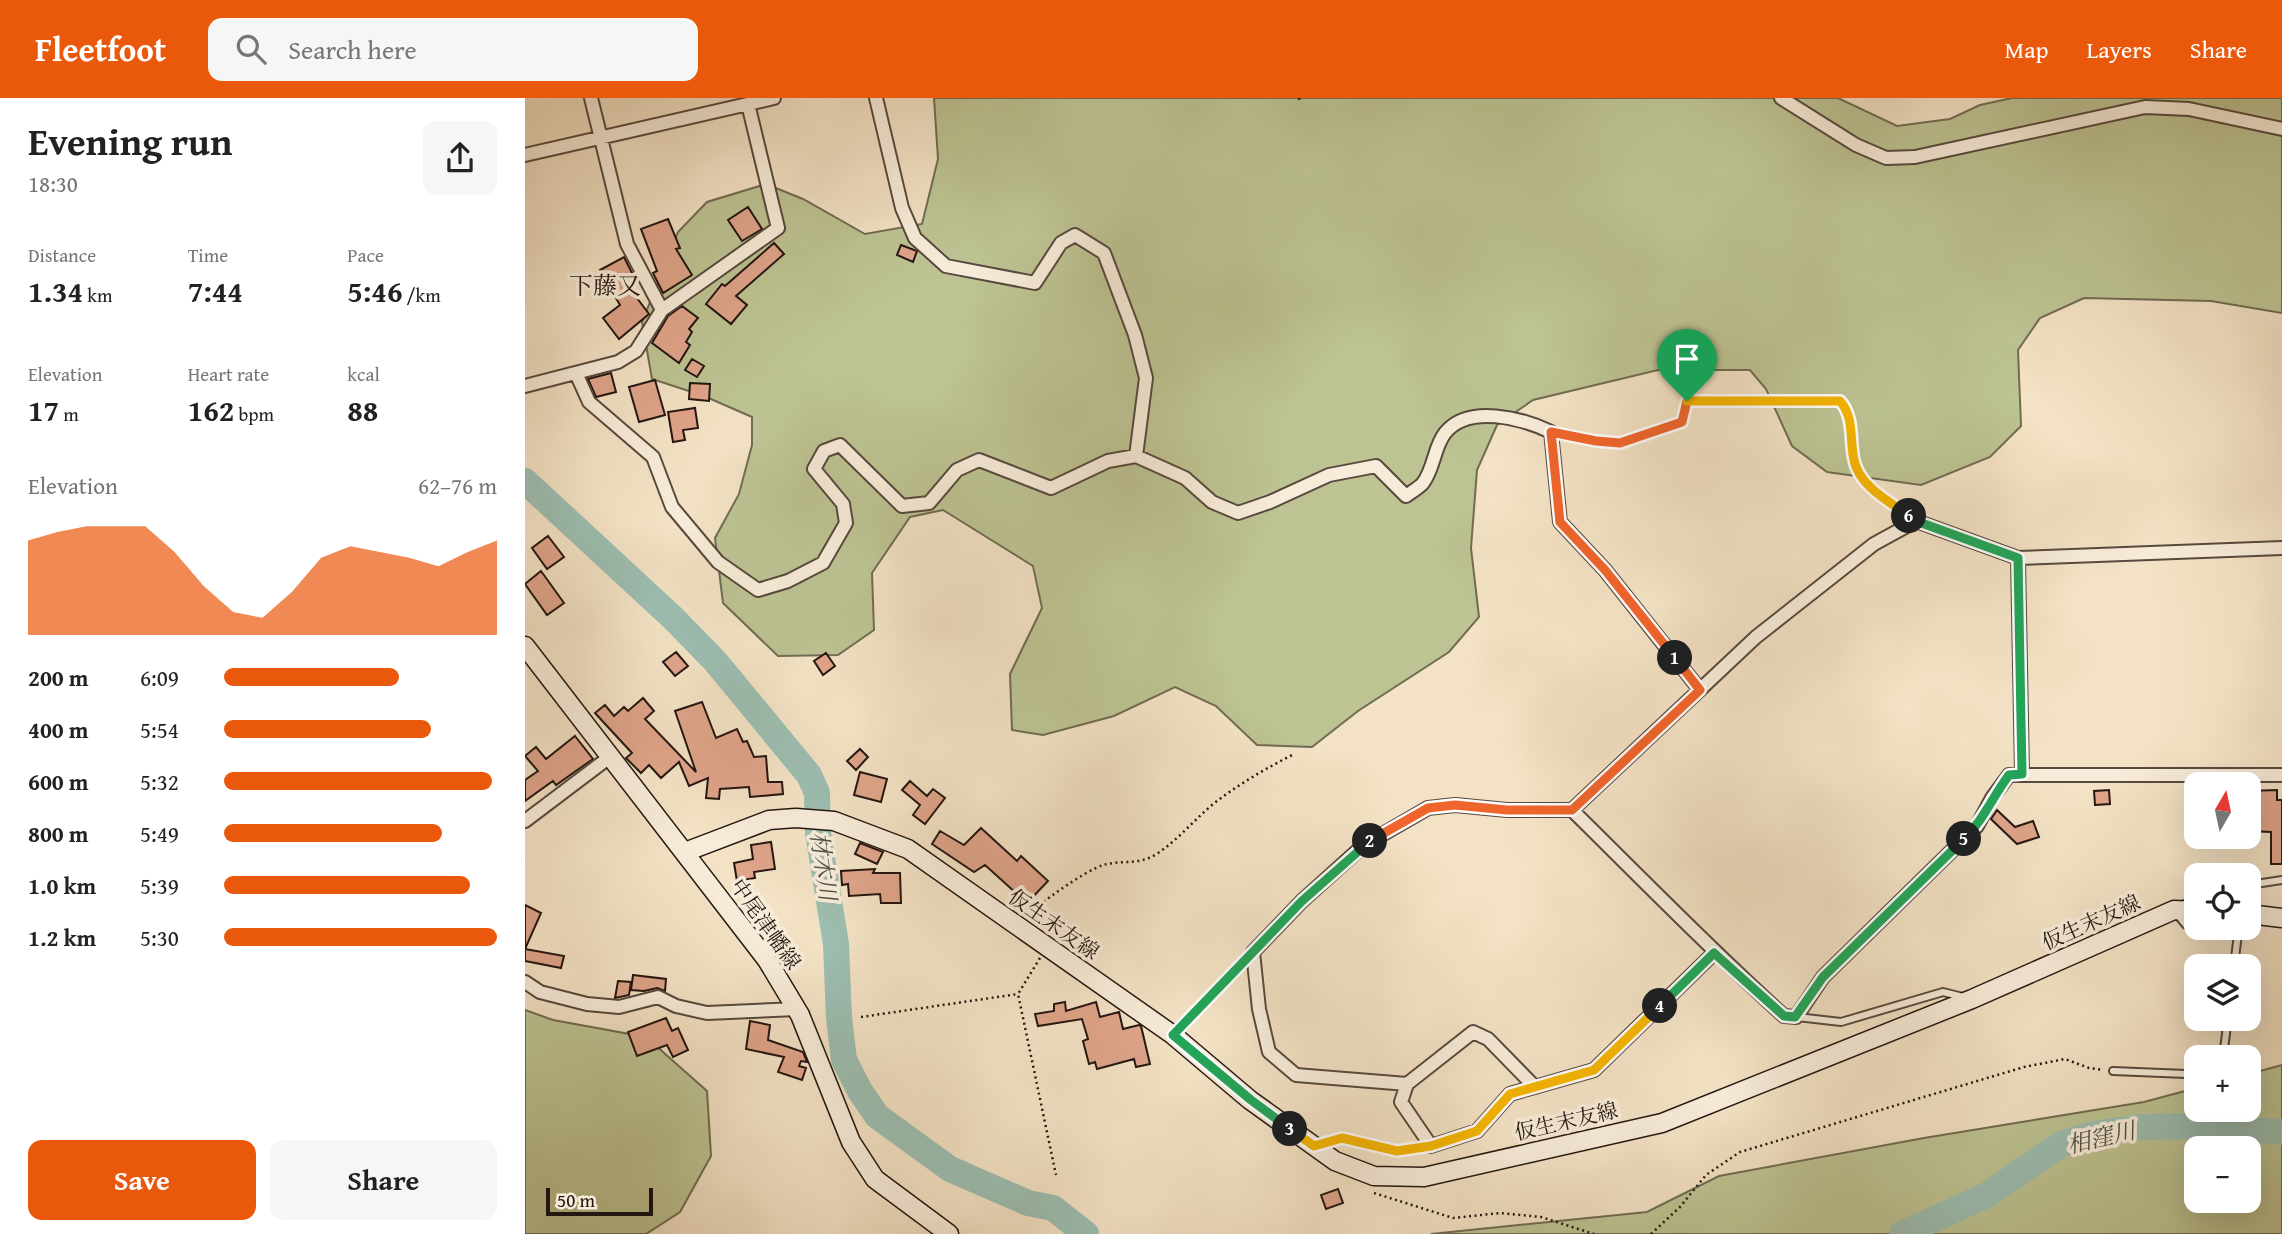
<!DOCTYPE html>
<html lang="en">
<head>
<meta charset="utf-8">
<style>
	body { margin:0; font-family:"Gentium Book Plus","Noto Serif JP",serif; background:#f6f6f6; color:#222; height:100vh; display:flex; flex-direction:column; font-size:26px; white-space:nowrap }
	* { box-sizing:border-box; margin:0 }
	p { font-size:23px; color:#767676 }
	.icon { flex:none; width:38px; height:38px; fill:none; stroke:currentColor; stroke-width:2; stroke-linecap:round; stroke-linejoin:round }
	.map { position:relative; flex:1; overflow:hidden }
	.side { display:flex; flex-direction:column; background:#fff; width:525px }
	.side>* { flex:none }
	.needle { width:46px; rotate:9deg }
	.controls { position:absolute; left:1659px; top:674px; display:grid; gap:14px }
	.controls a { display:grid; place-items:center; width:77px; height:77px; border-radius:14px; background:#fff; box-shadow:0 7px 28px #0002; font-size:35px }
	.scale { position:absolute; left:21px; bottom:18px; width:107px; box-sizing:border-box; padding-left:7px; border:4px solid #241611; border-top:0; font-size:19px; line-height:24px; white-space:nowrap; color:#241611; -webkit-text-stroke:5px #f7ecd9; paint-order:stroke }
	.pin { position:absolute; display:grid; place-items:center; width:60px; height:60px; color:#fff; margin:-72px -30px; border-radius:50% 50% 50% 0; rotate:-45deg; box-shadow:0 0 7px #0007 }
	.pin .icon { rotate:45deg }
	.km { position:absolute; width:35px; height:35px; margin:-18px; border-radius:50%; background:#222; color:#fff; font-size:19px; line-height:35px; text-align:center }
	.round { display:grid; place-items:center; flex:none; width:74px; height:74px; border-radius:14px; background:#f6f6f6 }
	.headline { display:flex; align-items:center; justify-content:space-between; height:119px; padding:0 28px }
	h1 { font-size:38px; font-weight:800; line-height:52px }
	.metrics { display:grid; grid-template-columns:repeat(3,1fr); gap:10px; height:119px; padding:7px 28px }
	.metrics div { display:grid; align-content:center }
	.metrics b { font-size:30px; font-weight:800 }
	.metrics small { font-size:19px; font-weight:400 }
	.metrics p { font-size:19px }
	.chart { height:196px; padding:14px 28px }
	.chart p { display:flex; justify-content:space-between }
	.chart svg { width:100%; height:126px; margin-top:7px; fill:#ea580c; opacity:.7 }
	.button { display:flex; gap:14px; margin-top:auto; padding:14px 28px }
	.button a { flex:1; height:80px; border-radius:14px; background:#ea580c; color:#fff; font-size:28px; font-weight:800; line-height:80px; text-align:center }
	.button a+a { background:#f6f6f6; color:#222 }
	ul { padding:0 28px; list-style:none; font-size:23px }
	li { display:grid; grid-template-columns:112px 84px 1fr; align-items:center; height:52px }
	li i { height:18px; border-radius:9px; background:#ea580c }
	header { display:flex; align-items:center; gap:42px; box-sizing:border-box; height:98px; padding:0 35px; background:#ea580c; color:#fff }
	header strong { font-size:33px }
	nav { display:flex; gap:38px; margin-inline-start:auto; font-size:24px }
	.search { width:490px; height:63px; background:#f6f6f6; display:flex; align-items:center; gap:18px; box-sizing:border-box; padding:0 24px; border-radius:14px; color:#767676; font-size:26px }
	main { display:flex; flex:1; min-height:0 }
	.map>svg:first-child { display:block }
	.green { fill:#bdc393; stroke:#706c52; stroke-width:2; fill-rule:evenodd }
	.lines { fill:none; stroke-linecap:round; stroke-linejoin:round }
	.river { stroke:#9cbeb1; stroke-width:26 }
	.building { fill:#dfa48a; stroke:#241611; stroke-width:2 }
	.lane-casing { stroke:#58493e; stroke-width:10 }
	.street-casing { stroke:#58493e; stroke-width:16 }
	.secondary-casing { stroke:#241611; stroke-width:21 }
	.path { stroke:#241611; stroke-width:2.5; stroke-dasharray:2 3.5; stroke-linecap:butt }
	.lane { stroke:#f7ecd9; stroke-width:6 }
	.street { stroke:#f7ecd9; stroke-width:12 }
	.secondary { stroke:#f7ecd9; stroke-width:18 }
	.split-1-casing { stroke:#fff; stroke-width:14 }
	.split-2-casing { stroke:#fff; stroke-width:14 }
	.split-3-casing { stroke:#fff; stroke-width:14 }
	.split-4-casing { stroke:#fff; stroke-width:14 }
	.split-5-casing { stroke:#fff; stroke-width:14 }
	.split-6-casing { stroke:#fff; stroke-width:14 }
	.split-7-casing { stroke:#fff; stroke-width:14 }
	.split-1 { stroke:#f0652b; stroke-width:9 }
	.split-2 { stroke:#f0652b; stroke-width:9 }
	.split-3 { stroke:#22a559; stroke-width:9 }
	.split-4 { stroke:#f5b400; stroke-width:9 }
	.split-5 { stroke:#22a559; stroke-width:9 }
	.split-6 { stroke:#22a559; stroke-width:9 }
	.split-7 { stroke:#f5b400; stroke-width:9 }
	.labels { text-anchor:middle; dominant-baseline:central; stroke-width:7; stroke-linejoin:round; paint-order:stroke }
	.street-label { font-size:21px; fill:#241611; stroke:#f7ecd9 }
	.water-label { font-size:23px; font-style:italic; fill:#4e5149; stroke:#f7ecd9 }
	.quarter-label { font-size:24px; fill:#241611; stroke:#f7ecd9 }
</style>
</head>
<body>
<header>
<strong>Fleetfoot</strong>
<div class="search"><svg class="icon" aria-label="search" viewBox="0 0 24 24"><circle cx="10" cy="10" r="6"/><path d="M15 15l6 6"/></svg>Search here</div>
<nav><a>Map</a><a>Layers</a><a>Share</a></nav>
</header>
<main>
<section class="side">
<div class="headline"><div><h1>Evening run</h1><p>18:30</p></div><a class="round"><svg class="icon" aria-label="share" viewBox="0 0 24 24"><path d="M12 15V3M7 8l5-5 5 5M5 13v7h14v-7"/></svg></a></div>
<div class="metrics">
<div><p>Distance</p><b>1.34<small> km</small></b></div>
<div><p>Time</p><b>7:44</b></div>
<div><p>Pace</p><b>5:46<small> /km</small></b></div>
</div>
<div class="metrics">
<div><p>Elevation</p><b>17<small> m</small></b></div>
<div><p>Heart rate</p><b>162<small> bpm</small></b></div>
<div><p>kcal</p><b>88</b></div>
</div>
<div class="chart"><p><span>Elevation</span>62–76 m</p>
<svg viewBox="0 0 160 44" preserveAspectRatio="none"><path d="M0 44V11L10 8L20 6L30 6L40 6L50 15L60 27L70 36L80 38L90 29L100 17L110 13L120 15L130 17L140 20L150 15L160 11V44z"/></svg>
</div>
<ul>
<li><b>200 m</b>6:09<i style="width:64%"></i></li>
<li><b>400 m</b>5:54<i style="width:76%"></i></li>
<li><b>600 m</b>5:32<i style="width:98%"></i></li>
<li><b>800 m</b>5:49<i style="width:80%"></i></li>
<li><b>1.0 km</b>5:39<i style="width:90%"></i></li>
<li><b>1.2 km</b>5:30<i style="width:100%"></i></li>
</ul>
<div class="button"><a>Save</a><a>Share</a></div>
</section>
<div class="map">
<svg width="1757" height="1136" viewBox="0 0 1757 1136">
	<rect width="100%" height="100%" fill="#f3e2c5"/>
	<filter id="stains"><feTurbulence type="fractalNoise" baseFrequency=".00286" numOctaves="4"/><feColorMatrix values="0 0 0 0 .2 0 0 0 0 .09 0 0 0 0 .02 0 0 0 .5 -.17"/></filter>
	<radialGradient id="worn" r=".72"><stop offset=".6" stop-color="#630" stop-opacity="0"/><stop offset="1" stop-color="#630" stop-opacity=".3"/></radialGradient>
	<path class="green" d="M409,0H1313L1372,28L1425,21L1455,7L1487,0H1757V215L1686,203L1559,200L1515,220L1493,252L1496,328L1465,359L1396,387L1302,374L1267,348L1241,291L1225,272H1133L1008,302L972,327L952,372L946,450L954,519L924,554L833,613L787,649L732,647L691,608L650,589L589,618L518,637L487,632L485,576L517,510L508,468L418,412L385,419L347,475L349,532L313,557L253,558L198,505L190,440L214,396L227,347V319L179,298L127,281L117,224L153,134L182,104L241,86L278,101L340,136L397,126L413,61Z
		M0,912L28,922L121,939L182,993L186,1058L155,1114L121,1136H0Z
		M1757,967V1136H906L1122,1114L1194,1078L1399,1040L1619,1004L1671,990V1012H1724V976ZM1671,1050H1724V1102H1671Z"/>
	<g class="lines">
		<path class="river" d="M0,383L148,520L190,563L284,677L292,695L293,735L311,846L314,920L319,962L335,993L352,1018L425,1071L503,1105L528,1110L561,1136
			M1377,1136L1462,1097L1536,1046L1568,1036L1616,1029L1682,1028L1757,1034"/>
	</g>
	<path class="building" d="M223,109L237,131L217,143L203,122Z
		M143,121L155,150L151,151L167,177L138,195L128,175L132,173L116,131Z
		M249,145L259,156L211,198L222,207L206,226L181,206L197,186L200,188Z
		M376,147L392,153L388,164L372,157Z
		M99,159L109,179L100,184L124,216L94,241L78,220L95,207L75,172Z
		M157,208L173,220L164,231L167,234L161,244L165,247L154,265L127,245L143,218Z
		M167,261L179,268L172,279L160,272Z
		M86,275L91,294L71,299L63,281Z
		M130,282L140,317L114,324L104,289Z
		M165,285L185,286L184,303L164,301Z
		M170,310L173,330L158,332L160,342L148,344L143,314Z
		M23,438L39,459L22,471L7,450Z
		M16,473L39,505L22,517L0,486Z
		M151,554L163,568L150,578L138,564Z
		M301,555L310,568L298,577L289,563Z
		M118,600L129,613L120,621L171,674L150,613L177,604L191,640L212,631L218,644L222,643L229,659L241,658L243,684H257L258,696L225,699L224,689L195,691L194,701L181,700L183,680L164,688L154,664L136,680L124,667L116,675L101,660L107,655L70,615L80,607L89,618L99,609L103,613Z
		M50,638L68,661L31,687L28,683L0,703V682L13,673L0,658L11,649L21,661Z
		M335,651L343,659L331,672L322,663Z
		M335,674L362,681L356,704L329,697Z
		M385,683L402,698L408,691L420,700L400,726L388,717L395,707L377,692Z
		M1584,692L1585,706L1570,707L1569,693Z
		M1752,692V702H1757V766H1746V734L1724,733V693Z
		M1472,712L1490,729L1508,723L1514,739L1492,746L1466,721Z
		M456,730L492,763L496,758L523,783L502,805L460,767L449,774L407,746L415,733L439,747Z
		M246,744L250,771L229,774L230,780L212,783L209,765L228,761L226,747Z
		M335,745L358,754L352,766L330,756Z
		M350,771L348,775H375L376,805H356L355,796L324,798L323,786L317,787L316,773Z
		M0,807L16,815L0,851L39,858L36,870L0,863Z
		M108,877L141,881L140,893L132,890L119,893L106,892Z
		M93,883L106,884L104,897L90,900Z
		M540,904L541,913L571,904L575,919L594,914L598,931L614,927L616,928L625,966L611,969L609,961L572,971L570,964L564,966L558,943L563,941L557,921L513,928L510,916L529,913V906Z
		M141,920L147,933L153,930L163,952L148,959L142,947L112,958L103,934Z
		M225,923L245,927L243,942L278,954L282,964L276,963L274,968L281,970L277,982L253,974L259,959L221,951Z
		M813,1091L818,1105L801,1111L796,1097Z"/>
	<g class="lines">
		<defs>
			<path id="lane" d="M1724,787L1757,782
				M1658,807L1671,800
				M1651,815L1661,827L1671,829
				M1676,830L1713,836L1709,868
				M1272,919L1316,924L1418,894L1438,899
				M649,935L727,855
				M1698,959L1703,920
				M1588,973L1661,976L1671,973
				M792,1047L816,1040L872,1053L906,1048"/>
			<path id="street" d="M351,0L377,110L390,140L421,168L510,185L536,145L550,137L579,155L610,237L621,280L611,358
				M1256,0L1331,47L1361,60L1390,59L1620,9L1664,11L1757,31
				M0,57L249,0
				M137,212L253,130L223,6
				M51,275L64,304L128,359L147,409L193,464L233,492L263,483L298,465L321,425L318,406L289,371L299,353L315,347L377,408L404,405L432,372L454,362L526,390L583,363L611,358L660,380L687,404L713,415L745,404L804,377L851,368L881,398C886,394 894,390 898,385C909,371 909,349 920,335C943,306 997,320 1026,334L1035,424L1080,472L1175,592
				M0,288L93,264L111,253L137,212L102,146L66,0
				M1493,460L1497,676
				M1047,712C1117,781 1186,852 1259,918L1271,919L1298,879L1452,728L1467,700L1484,677H1757
				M0,723L86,658
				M0,884L15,894L62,906L94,909L133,899L151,908L182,915L272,911
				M882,986L771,977L744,954L734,911L728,854L777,803L839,747L903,710L930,707L982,712H1047L1231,539L1349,446L1391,423L1493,460L1757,450
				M1010,989L963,941L948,934L882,986L876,1004L906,1048L952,1033L985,996L1069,972L1189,855"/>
			<path id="secondary" d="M0,548L242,862L275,917L326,1044L350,1081L424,1136
				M160,754L244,722L271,720L309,723L383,751L648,937L725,1002L810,1063L849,1078L899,1079L1137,1025L1447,901L1649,812L1671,813
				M1724,816L1757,820"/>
		</defs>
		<use href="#lane" class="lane-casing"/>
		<use href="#street" class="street-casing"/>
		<use href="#secondary" class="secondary-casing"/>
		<path class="path" d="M774,0L775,3
			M1039,336L1071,343L1095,345L1157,324L1162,304L1316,303C1333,323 1320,354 1334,376C1344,392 1365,403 1380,415
			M502,818C516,804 560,773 578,767C595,762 613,767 630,757C652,743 667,724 687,707C712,687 740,671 769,656
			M515,860L493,896L531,1077
			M336,919L493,896
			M849,1095L928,1120L975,1115L1016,1119L1069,1136
			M1126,1136L1155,1109L1181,1077L1215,1054L1499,969L1540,961L1564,970L1578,972"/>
		<use href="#lane" class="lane"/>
		<use href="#street" class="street"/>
		<use href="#secondary" class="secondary"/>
	</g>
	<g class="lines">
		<defs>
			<path id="split-1" d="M1150,560L1080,472L1035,424L1026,334L1071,343L1095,345L1157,324L1162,303"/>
			<path id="split-2" d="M845,743L903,710L930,707L982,712H1047L1175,592L1150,560"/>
			<path id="split-3" d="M765,1031L726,1002L648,937L777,803L845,743"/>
			<path id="split-4" d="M765,1031L789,1048L817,1040L872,1053L906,1048L952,1033L985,996L1069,972L1135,908"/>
			<path id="split-5" d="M1135,908L1189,855L1259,918L1270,919L1298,879L1439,741"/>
			<path id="split-6" d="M1384,418L1391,423L1493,460L1497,676L1484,677C1468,698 1458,723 1439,741"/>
			<path id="split-7" d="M1162,303H1315C1333,323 1321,353 1334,375C1344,393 1368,406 1384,418"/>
		</defs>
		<use href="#split-1" class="split-1-casing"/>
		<use href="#split-2" class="split-2-casing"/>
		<use href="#split-3" class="split-3-casing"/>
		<use href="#split-4" class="split-4-casing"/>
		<use href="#split-5" class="split-5-casing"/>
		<use href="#split-6" class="split-6-casing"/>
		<use href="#split-7" class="split-7-casing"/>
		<use href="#split-1" class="split-1"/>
		<use href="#split-2" class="split-2"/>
		<use href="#split-3" class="split-3"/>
		<use href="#split-4" class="split-4"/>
		<use href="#split-5" class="split-5"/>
		<use href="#split-6" class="split-6"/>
		<use href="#split-7" class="split-7"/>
	</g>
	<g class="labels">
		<g class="street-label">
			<text transform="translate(1566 824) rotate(-24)">仮生末友線</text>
			<text transform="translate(241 826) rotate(55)">中尾津幡線</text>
			<text transform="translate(529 826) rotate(35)">仮生末友線</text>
			<text transform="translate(1041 1023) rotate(-13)">仮生末友線</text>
		</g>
		<g class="water-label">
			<text transform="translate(299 768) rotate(82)">材木川</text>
			<text transform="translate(1576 1039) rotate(-13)">相窪川</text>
		</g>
		<g class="quarter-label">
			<text x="80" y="187">下藤又</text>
		</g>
	</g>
	<rect width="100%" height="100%" filter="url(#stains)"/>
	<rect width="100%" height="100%" fill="url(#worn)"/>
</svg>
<div class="controls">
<a><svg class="needle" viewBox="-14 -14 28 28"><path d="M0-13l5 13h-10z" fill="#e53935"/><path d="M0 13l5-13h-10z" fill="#767676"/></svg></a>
<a><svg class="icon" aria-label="locate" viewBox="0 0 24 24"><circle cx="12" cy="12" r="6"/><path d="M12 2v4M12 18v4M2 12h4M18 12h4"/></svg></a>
<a><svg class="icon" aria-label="layers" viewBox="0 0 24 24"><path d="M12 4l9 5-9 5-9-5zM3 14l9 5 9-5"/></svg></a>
<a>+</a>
<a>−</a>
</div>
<div class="scale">50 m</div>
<div class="pin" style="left:1162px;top:303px;background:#1e9e55"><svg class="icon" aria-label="arrive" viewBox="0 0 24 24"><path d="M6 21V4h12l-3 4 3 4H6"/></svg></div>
<b class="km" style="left:1150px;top:560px">1</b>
<b class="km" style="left:845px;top:743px">2</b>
<b class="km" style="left:765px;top:1031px">3</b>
<b class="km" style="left:1135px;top:908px">4</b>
<b class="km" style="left:1439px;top:741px">5</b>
<b class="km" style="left:1384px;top:418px">6</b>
</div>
</main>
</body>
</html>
